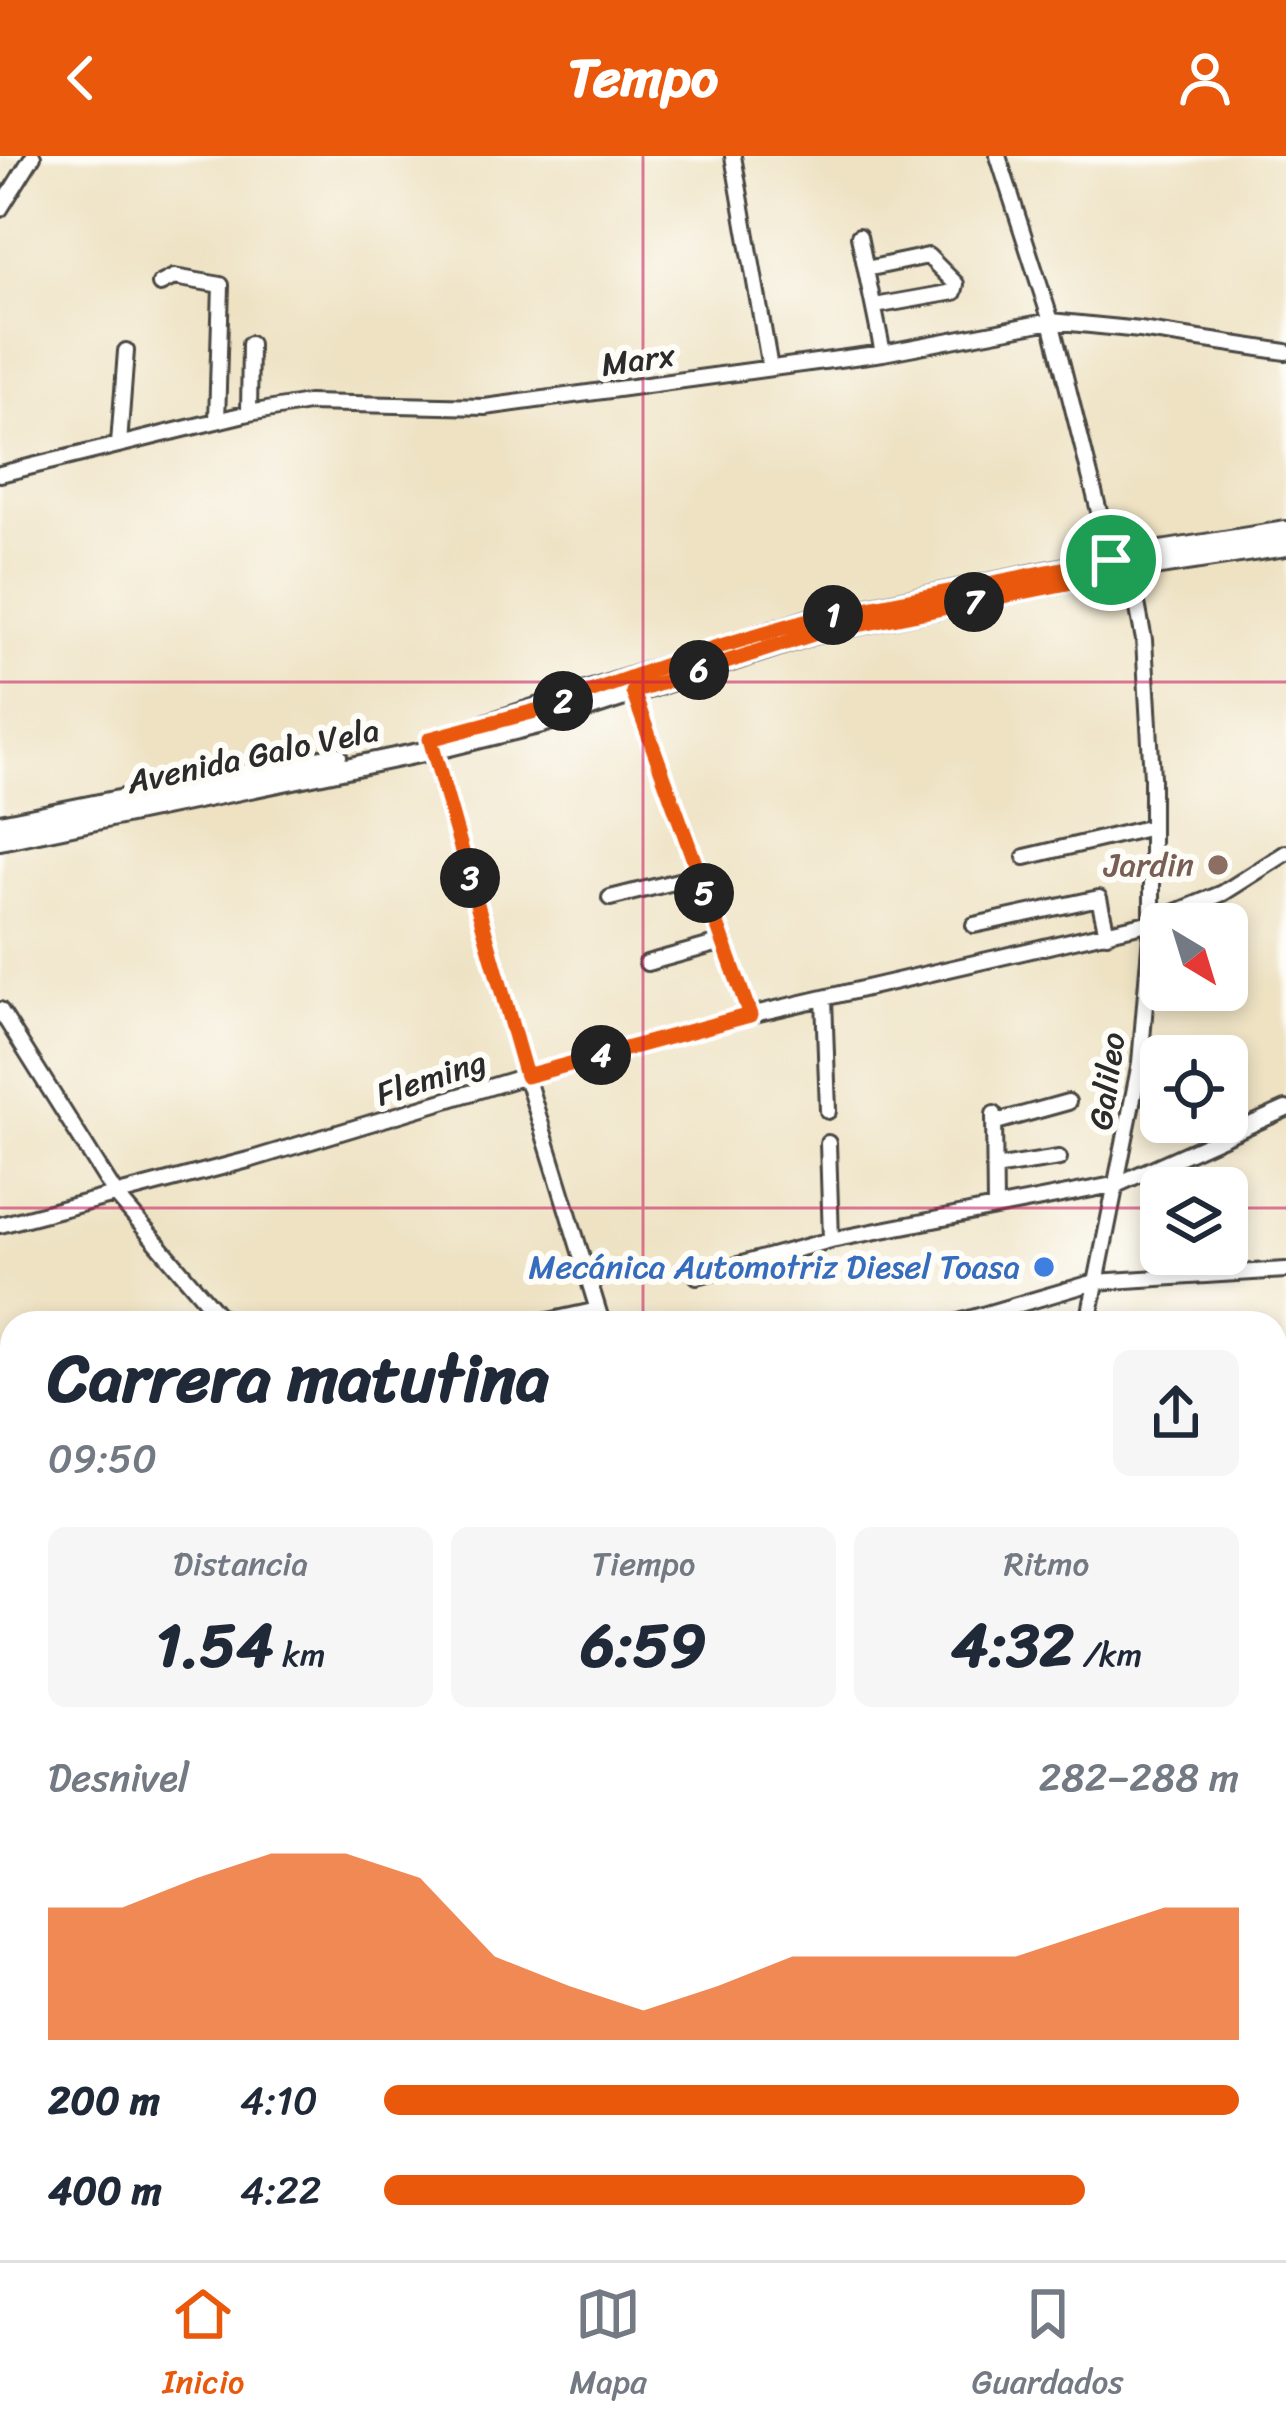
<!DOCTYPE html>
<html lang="es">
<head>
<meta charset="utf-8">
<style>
	body { margin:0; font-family:Sriracha,sans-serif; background:#f6f6f7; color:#1f2937; height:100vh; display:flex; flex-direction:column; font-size:45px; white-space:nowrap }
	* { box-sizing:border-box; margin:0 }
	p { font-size:39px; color:#747a83 }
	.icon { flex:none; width:66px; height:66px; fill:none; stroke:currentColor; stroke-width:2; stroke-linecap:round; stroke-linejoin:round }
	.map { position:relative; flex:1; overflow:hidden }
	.sheet { position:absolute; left:0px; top:1155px; width:1287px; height:951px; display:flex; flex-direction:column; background:#fff; border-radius:36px 36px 0 0; box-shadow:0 6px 18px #0003 }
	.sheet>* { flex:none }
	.needle { width:78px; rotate:142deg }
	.fabs { position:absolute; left:1140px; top:747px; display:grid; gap:24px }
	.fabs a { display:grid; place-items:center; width:108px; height:108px; border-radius:18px; background:#fff; box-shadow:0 6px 18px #0003; font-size:60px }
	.pin { position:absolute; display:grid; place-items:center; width:102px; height:102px; color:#fff; margin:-51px; border:6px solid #fff; border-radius:50%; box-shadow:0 3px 12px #0007 }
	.km { position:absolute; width:60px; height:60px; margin:-30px; border-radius:50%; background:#222; color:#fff; font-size:33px; line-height:60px; text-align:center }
	.round { display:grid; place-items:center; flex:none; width:126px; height:126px; border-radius:18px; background:#f6f6f7 }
	.headline { display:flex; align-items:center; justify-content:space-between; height:204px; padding:0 48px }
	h1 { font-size:66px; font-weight:800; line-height:90px }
	.stats { display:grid; grid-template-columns:repeat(3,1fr); gap:18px; height:204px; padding:12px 48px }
	.stats div { display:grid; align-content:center; border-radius:18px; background:#f6f6f7; text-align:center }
	.stats b { font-size:60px; font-weight:800 }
	.stats small { font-size:33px; font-weight:400 }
	.stats p { font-size:33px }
	.chart { height:336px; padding:24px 48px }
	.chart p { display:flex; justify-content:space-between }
	.chart svg { width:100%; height:216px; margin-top:12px; fill:#ea580c; opacity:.7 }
	ul { padding:0 48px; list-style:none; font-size:39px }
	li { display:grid; grid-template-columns:192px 144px 1fr; align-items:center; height:90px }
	li i { height:30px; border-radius:15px; background:#ea580c }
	header { display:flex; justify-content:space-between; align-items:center; height:156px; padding:0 48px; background:#ea580c; color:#fff; font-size:54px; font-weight:800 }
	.menu { display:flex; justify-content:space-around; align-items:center; height:168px; border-top:3px solid #e0e1e3; background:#fff; font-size:33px; color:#747a83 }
	.menu a { display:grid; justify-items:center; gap:6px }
	.menu .on { color:#ea580c }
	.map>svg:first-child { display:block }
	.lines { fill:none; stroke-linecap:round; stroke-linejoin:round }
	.minor-casing { stroke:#484642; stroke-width:20 }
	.major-casing { stroke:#484642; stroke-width:24 }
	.minor { stroke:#fff; stroke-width:14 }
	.major { stroke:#fff; stroke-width:18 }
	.route-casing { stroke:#fff; stroke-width:24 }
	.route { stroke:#ea580c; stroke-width:15 }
	.grid { fill:none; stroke:#c2185b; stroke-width:3; stroke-opacity:0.55 }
	.education-dot { fill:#8d6e63; stroke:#fdfcf7; stroke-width:4.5 }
	.shop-dot { fill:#3f7fe0; stroke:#fdfcf7; stroke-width:4.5 }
	.labels { text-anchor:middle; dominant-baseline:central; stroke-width:12; stroke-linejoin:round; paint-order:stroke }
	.street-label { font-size:33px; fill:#2b2b2b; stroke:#fdfcf7 }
	.education-label { font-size:33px; fill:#785e54; stroke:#fdfcf7; text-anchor:end }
	.shop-label { font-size:33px; fill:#366cbe; stroke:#fdfcf7; text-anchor:end }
</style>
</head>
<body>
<header><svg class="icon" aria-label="back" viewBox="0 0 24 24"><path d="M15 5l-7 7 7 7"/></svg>Tempo<svg class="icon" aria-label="person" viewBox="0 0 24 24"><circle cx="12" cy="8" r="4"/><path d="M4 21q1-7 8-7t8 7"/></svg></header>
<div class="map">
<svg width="1286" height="2104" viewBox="0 0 1286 2104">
	<rect width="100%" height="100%" fill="#fdfcf7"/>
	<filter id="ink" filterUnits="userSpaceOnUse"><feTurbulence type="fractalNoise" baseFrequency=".00833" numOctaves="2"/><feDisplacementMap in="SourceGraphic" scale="24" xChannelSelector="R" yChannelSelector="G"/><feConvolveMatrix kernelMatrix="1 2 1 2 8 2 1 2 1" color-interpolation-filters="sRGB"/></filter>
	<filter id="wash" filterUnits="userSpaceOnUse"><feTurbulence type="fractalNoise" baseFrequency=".004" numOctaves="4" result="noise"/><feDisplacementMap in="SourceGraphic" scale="48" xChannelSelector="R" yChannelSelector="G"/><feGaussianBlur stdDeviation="2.7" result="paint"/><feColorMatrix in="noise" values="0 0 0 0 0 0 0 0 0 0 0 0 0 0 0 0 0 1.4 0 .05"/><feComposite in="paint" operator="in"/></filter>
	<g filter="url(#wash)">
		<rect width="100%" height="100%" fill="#eee2c3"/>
	</g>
	<g filter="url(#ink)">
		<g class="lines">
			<defs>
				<path id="minor" d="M733,0L770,212
					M998,0L1051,165L1113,411
					M0,53L33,0
					M859,80L883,197
					M866,113L928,100L956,128L954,136L875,150
					M160,128L174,121L221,129L217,265
					M249,257L250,188
					M119,288L126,195
					M0,318L249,257L308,247L485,251L883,197L1051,165L1140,174L1286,196
					M631,530L750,859
					M430,583L526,920L602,1167
					M1025,701L1152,671
					M610,742L698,720
					M974,769L1099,742L1107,778
					M647,807L723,786
					M824,842L828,955
					M0,854L116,1039L225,1167
					M994,958L995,1052
					M996,966L1068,946
					M828,987L831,1084
					M994,1012L1059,1002
					M0,1069L252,1003L526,920L750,859L1152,766L1223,737L1286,697
					M697,1120L831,1084L1118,1028L1286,953
					M539,1167L598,1154
					M955,1167L1095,1126L1286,1114
					M1088,1167L1140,907L1152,766V621L1144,484L1129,406
					M1275,1386L1286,1385
					M0,1422L12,1419
					M1275,1486L1286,1487
					M1275,1551L1286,1553
					M7,1571L12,1569
					M1275,1696L1286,1698
					M0,1730L12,1726
					M1275,1733L1286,1722
					M674,2094L682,2104
					M830,2094L832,2104
					M759,2104L774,2094"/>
				<path id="major" d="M487,568L809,464L1111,403L1286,375
					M0,668L337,600
					M0,684L433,594L542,567L813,478L1114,416L1286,390"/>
			</defs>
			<use href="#minor" class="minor-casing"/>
			<use href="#major" class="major-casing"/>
			<use href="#minor" class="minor"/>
			<use href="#major" class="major"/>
		</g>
	</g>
	<g class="lines" filter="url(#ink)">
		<defs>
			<path id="route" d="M1127,400L1132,414L813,478L633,536L750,859L526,920L430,583L539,554L714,492L809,464Z"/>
		</defs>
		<use href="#route" class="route-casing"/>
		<use href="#route" class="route"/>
	</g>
	<path class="grid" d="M643,0V1167M0,526H1286M0,1052H1161M1227,1052H1286M0,1578H12M1275,1578H1286M643,2094V2104"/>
	<circle class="education-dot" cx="1218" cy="709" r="12"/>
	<circle class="shop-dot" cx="1044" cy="1111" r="12"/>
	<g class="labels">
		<g class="street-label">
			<text transform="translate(638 204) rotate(-8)">Marx</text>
			<text transform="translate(253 600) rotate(-12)">Avenida Galo Vela</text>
			<text transform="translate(431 922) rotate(-18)">Fleming</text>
			<text transform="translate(1107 925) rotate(-82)">Galileo</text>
		</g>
		<g class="education-label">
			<text x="1194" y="709">Jardin</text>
		</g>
		<g class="shop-label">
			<text x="1020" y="1111">Mecánica Automotriz Diesel Toasa</text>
		</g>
	</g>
</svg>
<div class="fabs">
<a><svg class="needle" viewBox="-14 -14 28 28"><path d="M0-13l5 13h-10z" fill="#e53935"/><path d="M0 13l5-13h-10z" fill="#747a83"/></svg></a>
<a><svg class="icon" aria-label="locate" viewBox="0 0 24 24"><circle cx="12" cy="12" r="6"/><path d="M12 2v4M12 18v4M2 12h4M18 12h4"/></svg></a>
<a><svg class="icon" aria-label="layers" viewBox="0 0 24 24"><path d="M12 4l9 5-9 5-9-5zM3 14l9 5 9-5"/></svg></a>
</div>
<div class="pin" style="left:1111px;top:404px;background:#1e9e55"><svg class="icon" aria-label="arrive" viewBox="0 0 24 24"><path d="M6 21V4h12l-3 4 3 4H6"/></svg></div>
<b class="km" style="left:833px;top:459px">1</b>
<b class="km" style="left:563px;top:545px">2</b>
<b class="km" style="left:470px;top:722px">3</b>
<b class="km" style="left:601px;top:899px">4</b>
<b class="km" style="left:704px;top:737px">5</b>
<b class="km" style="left:699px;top:514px">6</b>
<b class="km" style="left:974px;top:446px">7</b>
<section class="sheet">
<div class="headline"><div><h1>Carrera matutina</h1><p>09:50</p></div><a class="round"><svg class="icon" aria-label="share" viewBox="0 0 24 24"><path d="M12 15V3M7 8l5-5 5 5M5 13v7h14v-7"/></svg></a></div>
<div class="stats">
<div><p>Distancia</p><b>1.54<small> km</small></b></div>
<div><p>Tiempo</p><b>6:59</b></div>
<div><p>Ritmo</p><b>4:32<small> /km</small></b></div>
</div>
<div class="chart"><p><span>Desnivel</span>282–288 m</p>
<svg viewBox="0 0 160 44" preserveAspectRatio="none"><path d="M0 44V17L10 17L20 11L30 6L40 6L50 11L60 27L70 33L80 38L90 33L100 27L110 27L120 27L130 27L140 22L150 17L160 17V44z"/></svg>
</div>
<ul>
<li><b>200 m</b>4:10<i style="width:100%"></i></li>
<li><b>400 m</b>4:22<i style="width:82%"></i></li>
</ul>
</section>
</div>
<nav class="menu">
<a class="on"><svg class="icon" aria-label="home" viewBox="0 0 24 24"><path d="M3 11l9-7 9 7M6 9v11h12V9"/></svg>Inicio</a>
<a><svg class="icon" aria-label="map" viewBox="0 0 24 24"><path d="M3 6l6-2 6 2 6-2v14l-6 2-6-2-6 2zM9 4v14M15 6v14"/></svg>Mapa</a>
<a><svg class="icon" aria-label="saved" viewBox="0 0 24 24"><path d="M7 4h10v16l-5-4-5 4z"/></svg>Guardados</a>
</nav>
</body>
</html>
